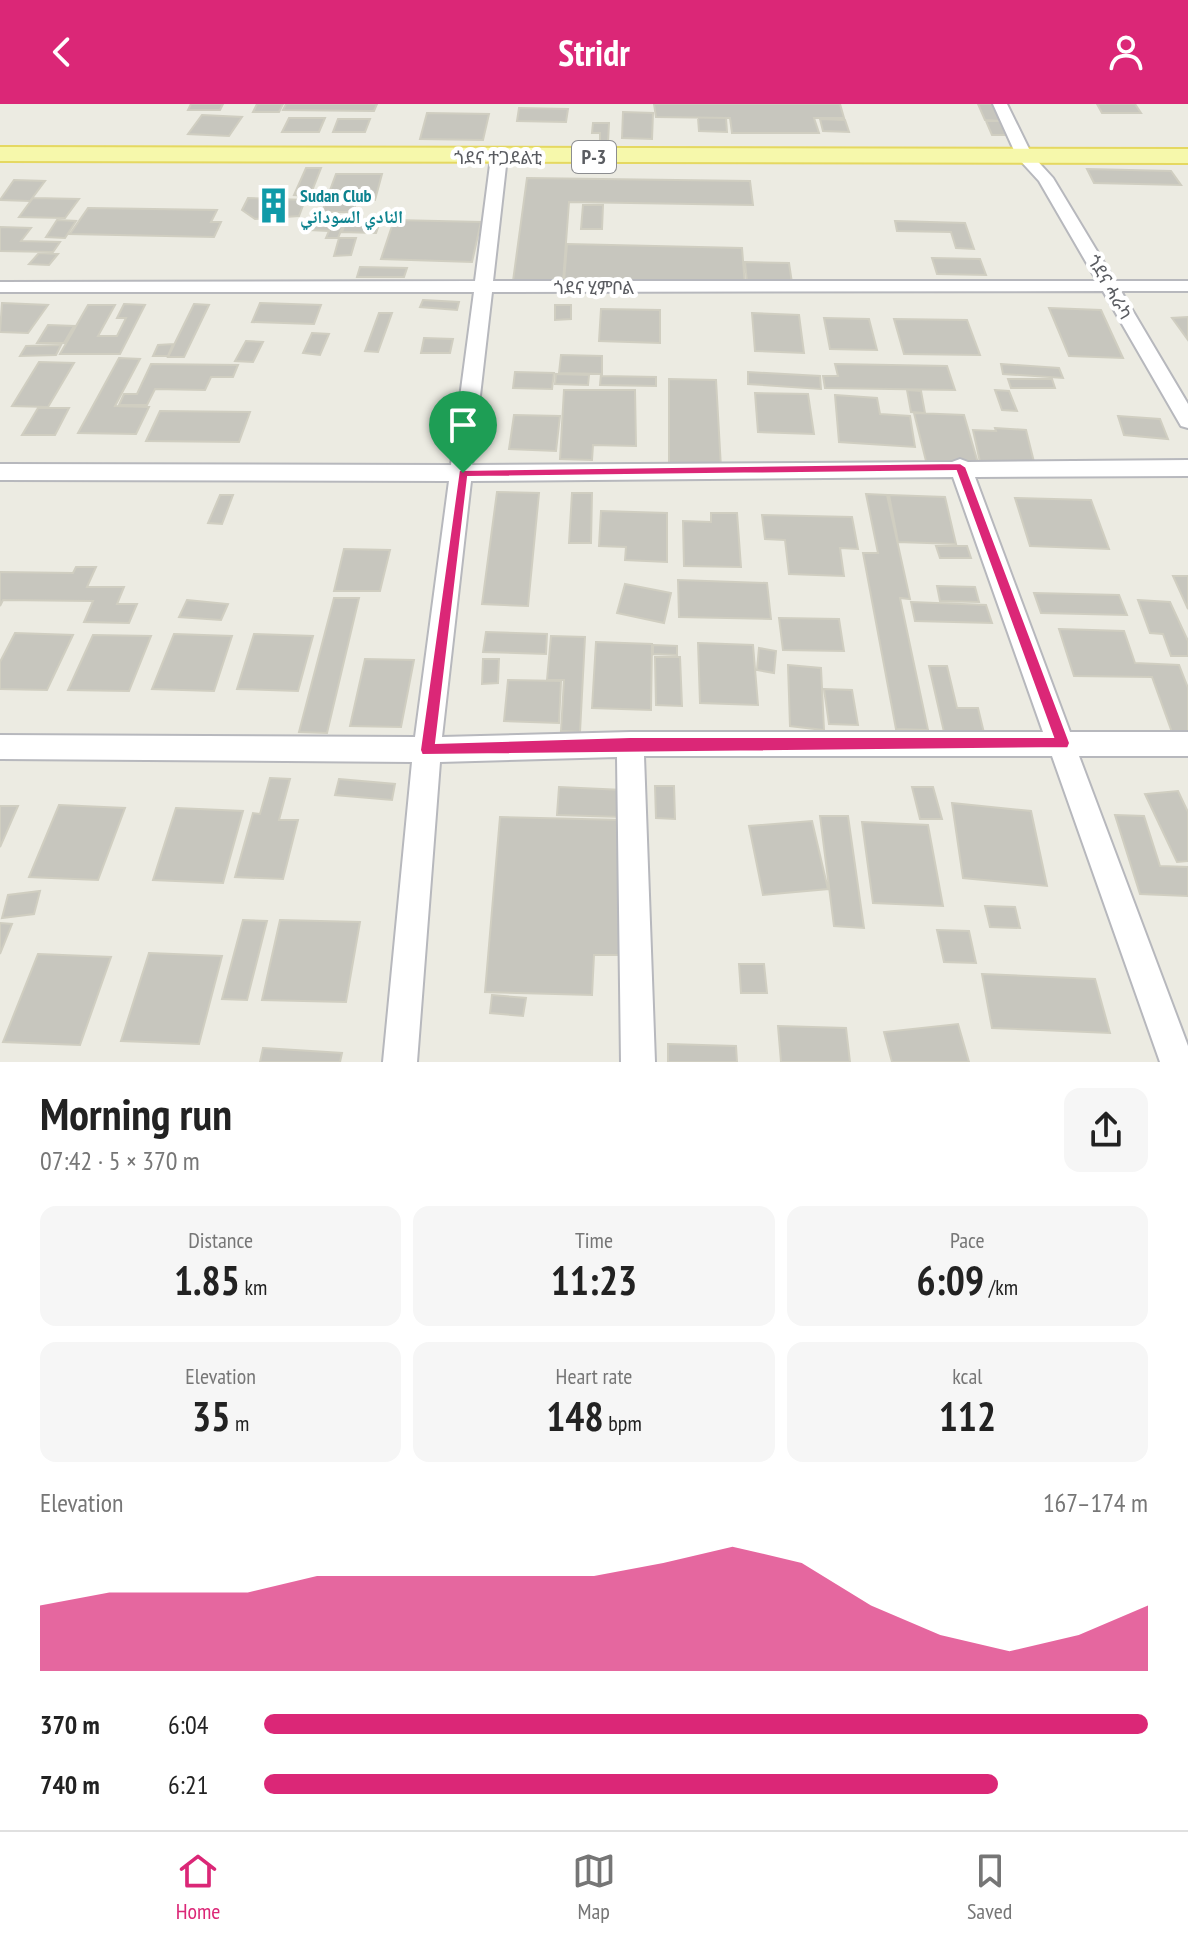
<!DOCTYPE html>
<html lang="en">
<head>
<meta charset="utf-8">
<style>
	body { margin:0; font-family:"PT Sans Narrow","Noto Naskh Arabic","Noto Sans Ethiopic",sans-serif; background:#f6f6f6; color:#222; height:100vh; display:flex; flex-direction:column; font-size:30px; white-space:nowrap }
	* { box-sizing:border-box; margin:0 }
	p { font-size:26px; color:#767676 }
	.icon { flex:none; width:44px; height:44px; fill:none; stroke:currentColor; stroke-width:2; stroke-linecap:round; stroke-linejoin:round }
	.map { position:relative; height:958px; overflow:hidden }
	.side { display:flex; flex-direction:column; background:#fff; flex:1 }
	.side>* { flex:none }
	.pin { position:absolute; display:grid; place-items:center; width:68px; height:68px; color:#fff; margin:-82px -34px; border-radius:50% 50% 50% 0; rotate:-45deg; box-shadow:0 0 8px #0007 }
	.pin .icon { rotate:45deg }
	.round { display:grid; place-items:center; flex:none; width:84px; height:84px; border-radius:16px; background:#f6f6f6 }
	.overview { display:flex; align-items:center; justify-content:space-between; height:136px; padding:0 40px }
	h1 { font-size:44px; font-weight:700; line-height:60px }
	.stats { display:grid; grid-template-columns:repeat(3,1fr); gap:12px; height:136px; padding:8px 40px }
	.stats div { display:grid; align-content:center; border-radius:16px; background:#f6f6f6; text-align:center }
	.stats b { font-size:40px; font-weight:700 }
	.stats small { font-size:22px; font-weight:400 }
	.stats p { font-size:22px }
	.chart { height:224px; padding:16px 40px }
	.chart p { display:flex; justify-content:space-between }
	.chart svg { width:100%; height:144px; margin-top:8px; fill:#db2777; opacity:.7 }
	ul { padding:0 40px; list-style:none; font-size:26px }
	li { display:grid; grid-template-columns:128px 96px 1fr; align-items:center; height:60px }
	li i { height:20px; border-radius:10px; background:#db2777 }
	header { display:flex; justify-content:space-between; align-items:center; height:104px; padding:0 40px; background:#db2777; color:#fff; font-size:36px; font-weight:700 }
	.menu { display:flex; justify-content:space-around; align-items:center; height:112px; border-top:2px solid #e0e0e0; background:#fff; font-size:22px; color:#767676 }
	.menu a { display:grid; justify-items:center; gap:4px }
	.menu .current { color:#db2777 }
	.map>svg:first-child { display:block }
	.building { fill:#c7c6be; stroke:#d0cec1; stroke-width:2 }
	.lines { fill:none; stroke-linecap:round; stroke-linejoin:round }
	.street-casing { stroke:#b7b8bd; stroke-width:4 }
	.primary-casing { stroke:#e5d861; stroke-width:4 }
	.street { fill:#fff; fill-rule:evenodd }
	.primary { fill:#f6f8ab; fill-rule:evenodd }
	.route { fill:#db2777; stroke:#fff; stroke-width:2; fill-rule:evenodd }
	.labels { text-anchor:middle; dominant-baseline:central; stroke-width:8; stroke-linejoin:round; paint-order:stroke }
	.far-street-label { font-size:18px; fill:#5a5c61; stroke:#fff }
	.far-culture-label { font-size:18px; font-weight:bold; fill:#0d838f; stroke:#fff; text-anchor:start }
	.shield { fill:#fff; stroke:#8c8d90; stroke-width:2 }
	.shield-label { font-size:20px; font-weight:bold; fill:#5a5c61 }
</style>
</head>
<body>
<header><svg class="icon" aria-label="back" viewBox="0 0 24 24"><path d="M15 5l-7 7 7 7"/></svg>Stridr<svg class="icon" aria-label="person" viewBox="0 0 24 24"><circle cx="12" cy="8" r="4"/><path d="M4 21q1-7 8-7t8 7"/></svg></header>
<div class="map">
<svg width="1188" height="958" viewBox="0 0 1188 958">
	<rect width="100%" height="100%" fill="#ecebe2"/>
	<path class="building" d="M191,0H223L220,6H188Z
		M257,0H283L279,8H253Z
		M286,0H377L374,7L283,6Z
		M654,0H840L844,14H814L819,29H732L730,14L656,13Z
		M978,0H994L1001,17L985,16Z
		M1097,0H1135L1141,9H1102Z
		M519,4L568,5L566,18L517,17Z
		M623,8L653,9L652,35L622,34Z
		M427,9L489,10L483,36L420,35Z
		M202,11L242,13L229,32L188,30Z
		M289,14H325L319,28H282Z
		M698,14H726L727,28L699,27Z
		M338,15H370L365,28H333Z
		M820,15L845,16L849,28L823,27Z
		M986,17H1000L1006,31H992Z
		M593,19H609L608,38H600V29H592Z
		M306,64H321L310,92L294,91Z
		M1087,65L1171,67L1181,81L1094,79Z
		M336,70H382L375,96H357L353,108H322Z
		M527,74L750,77L753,101L569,98L563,178L513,177Z
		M14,76L45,77L30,97L0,96Z
		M33,94L79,95L65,114L19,113Z
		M248,94L305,96L299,112L255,115L242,106Z
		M583,101H603L602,125H581Z
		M88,104L217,106L211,118H221L214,133L70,130Z
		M57,116L76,117L65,134L46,133Z
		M314,116L345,117L338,134H326L329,127L310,126Z
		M394,116L481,118L472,158L381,155Z
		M346,117L380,118L376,129L342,128Z
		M895,117L965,119L974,145L956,144L951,128L897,127Z
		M0,123L31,124L21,137L60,138L53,148L0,147Z
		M339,134H356L351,151L334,152Z
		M567,140L742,144L745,182L564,177Z
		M39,149L58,150L49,161L29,160Z
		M932,154L980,155L986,171L937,170Z
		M745,158L789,159L792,179L747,178Z
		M360,163L407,164L404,173H357Z
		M423,196L459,198L457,206L420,203Z
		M2,199L48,201L28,229L0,228Z
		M260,199L321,201L314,220L252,218Z
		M124,200L145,201L120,250H60L88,201H115L98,232H117L126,214H117Z
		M194,200L209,201L184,253H168Z
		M555,201H571V215L555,216Z
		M1049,204L1101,206L1123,254L1069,252Z
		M601,205L660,206V239L599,237Z
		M379,209H392L378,248L365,247Z
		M752,209L799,211L804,249L755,247Z
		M1188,213V236L1172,214Z
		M824,214L869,215L877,246L830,245Z
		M894,215L967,216L980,251L904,250Z
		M48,221L74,222L64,239H37Z
		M312,229L329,230L320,251L303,249Z
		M424,234L453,235L450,249H421Z
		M246,237L263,238L253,258L235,257Z
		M173,240L168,252H153L158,241Z
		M61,241L56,251L20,252L26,242Z
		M561,251L602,252V272L656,273V282L600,281L601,270L559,269Z
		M119,254L140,255L115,302L149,303L136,330L78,329Z
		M39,258L74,259L48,303L12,302Z
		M151,260L238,261L233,273H211L205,286L155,285L147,301H119L124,290H137Z
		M835,260L947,262L955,286L825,284L823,272H838Z
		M1001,260L1059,264L1063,274L1003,270Z
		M515,268L554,269L552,285L513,284Z
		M748,268L820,272L821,285L748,280Z
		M556,270L589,271L588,281L555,280Z
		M669,275L716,276L721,364L669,362Z
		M1008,275H1052L1055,284H1011Z
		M564,286H635L636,342L593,341L592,356L560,355Z
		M907,286L921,287L925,309L911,308Z
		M995,286L1009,287L1017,307L1002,306Z
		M755,289L808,290L814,330L758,328Z
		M835,291L877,294L880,310L910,312L915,343L839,338Z
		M38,304H69L55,331H22Z
		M160,307L250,308L239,338L146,337Z
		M914,309L964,311L978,359L926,357Z
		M514,311L560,312L556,347L509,345Z
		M1118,312L1160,315L1168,335L1124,331Z
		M995,324L1026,326L1035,362L980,358L973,326L996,327Z
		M497,388L539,389L528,502L482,500Z
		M572,389H592L591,439H569Z
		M866,390L887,391L910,495L900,494L928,626L896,625L863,449H878Z
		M220,391H233L222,420L208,419Z
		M889,391L945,393L956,440L898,438Z
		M1015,394L1091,396L1109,445L1030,442Z
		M601,407L667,409V458L625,456L626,443L599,442Z
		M711,409H737L741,463L684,462L683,417L711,418Z
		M762,411L852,413L858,445L840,444L844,472L789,470L785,436L765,435Z
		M936,442H967L971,454H940Z
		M344,445L390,446L380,487H334Z
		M76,463H96L87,483H124L117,500H137L129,519L84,518L93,497L3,496L0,502V468L73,469Z
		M1173,472H1188V505Z
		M678,476L767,479L771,515L679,513Z
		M625,480L671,489L664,519L617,509Z
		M937,482L975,483L979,498L940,497Z
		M1034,489L1119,491L1127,511L1041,509Z
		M334,494H359L327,629L299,628Z
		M187,496L228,500L221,516L179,513Z
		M1138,496L1170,498L1188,537V552H1171L1163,530L1150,529Z
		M911,498L986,501L992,519L915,517Z
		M779,514L839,515L844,547L783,546Z
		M1059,525L1124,527L1135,559L1179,561L1188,584V631H1173L1152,573L1074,572Z
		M486,528L547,530L546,550L483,548Z
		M15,529L73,531L47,586L0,585V558Z
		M174,530L232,532L214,587L152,585Z
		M254,530L313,532L298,587L237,585Z
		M93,531L151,532L129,587L68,586Z
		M551,532L585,533L580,628L561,627L564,576H547Z
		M596,538L652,540L651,606L592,604Z
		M698,539L753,541L758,601L700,599Z
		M653,541L677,542V551L653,550Z
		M759,544L776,547L774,569L757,566Z
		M655,553H680L682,602L656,601Z
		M365,555L414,556L401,623L350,622Z
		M483,555H499L498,579L482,580Z
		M788,561L821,564L824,626L790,622Z
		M929,562H947L957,604H978L984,629L944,628Z
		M508,576L561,577L559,619L504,617Z
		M824,585L852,586L858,621L829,620Z
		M270,674L290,675L279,716H298L283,775L235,773L253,709L260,710Z
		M339,675L395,680L392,696L335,691Z
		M655,682H674L675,715L656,714Z
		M559,683L623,686V713L557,711Z
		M912,683H933L942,715H920Z
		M1178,687L1188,708V757L1177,758L1145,690Z
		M952,699L1031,707L1047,782L963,774Z
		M59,701L125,704L98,776L29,773Z
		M0,702H18L0,743Z
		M176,704L243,707L223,779L153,776Z
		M1115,711L1144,712L1160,762L1188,763V792L1140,790Z
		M820,712H848L864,824L834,822Z
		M500,713L622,716L621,851H594L592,891L485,888Z
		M812,717L828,785L763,791L749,722Z
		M862,718L928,721L943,802L873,799Z
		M40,787L34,810L2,814L8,791Z
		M985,802L1015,803L1020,824L990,823Z
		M243,816L267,817L247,896L222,895Z
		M280,816L360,818L346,898L262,896Z
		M0,819L12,820L0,850Z
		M937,826L969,827L976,859L944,858Z
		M149,849L222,852L199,940L121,937Z
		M38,850L111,853L80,941L3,938Z
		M739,860H764L767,889H741Z
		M982,870L1095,875L1110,929L992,924Z
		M492,891L526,894L523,912L490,909Z
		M958,920L969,958H892L884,928Z
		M778,922L846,924L850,958H781Z
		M668,940L736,942L737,958H668Z
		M263,944L342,949L340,958H260Z"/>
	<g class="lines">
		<defs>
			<path id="street" d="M993,0H1007L1032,51L1053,74L1115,177H1188V187H1121L1188,300V324L1181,322L1103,187L492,188L472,361L952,358L960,355L968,358L1188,356V372L975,373L1070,628H1188V652H1079L1188,942V958H1160L1052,652H644L655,958H621L617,653L440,658L417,958H383L412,658L0,655V631L415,633L449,377L0,376V360L451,361L474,188H0V178L475,177L491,53L499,48L507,53L493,177H1097L1039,77L1017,53ZM953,373L1043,628H630L442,633L471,377Z"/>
			<path id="primary" d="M0,43L1188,45V59L0,57Z"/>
		</defs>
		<use href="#street" class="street-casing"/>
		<use href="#primary" class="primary-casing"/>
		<use href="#street" class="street"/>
		<use href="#primary" class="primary"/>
	</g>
	<path class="route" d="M960,359L966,363L1070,639L1068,644L422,651L420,646L459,366ZM956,367L1053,633H630L436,639L468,373Z"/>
	<defs>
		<symbol id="building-bare" viewBox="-9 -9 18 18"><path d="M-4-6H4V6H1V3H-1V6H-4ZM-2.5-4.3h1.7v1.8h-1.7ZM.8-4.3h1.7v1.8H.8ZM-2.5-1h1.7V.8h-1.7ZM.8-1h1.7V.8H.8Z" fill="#0f9aa8" stroke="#fff" stroke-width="2.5" paint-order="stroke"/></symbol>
	</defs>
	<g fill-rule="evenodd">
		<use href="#building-bare" x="248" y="76" width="51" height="51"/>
	</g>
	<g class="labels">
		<g class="far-street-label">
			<text x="498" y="53">ጎደና ተጋደልቲ</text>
			<text x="594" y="183">ጎደና ሂምቦል</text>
			<text transform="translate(1110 183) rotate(60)">ጎደና ሓራካ</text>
		</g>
		<g class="far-culture-label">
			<text x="300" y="91">Sudan Club<tspan x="300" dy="21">النادي السوداني</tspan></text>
		</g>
		<rect class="shield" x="572" y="37" width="44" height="32" rx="6"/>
		<g class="shield-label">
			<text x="594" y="53">P-3</text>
		</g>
	</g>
</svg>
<div class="pin" style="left:463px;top:369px;background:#1e9e55"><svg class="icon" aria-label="arrive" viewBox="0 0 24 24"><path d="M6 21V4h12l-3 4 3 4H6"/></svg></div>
</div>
<section class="side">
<div class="overview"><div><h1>Morning run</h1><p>07:42 · 5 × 370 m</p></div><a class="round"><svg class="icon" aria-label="share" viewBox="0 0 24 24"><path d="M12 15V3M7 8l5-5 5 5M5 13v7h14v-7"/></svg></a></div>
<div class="stats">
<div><p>Distance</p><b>1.85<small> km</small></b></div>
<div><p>Time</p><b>11:23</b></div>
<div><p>Pace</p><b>6:09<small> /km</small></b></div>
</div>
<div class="stats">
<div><p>Elevation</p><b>35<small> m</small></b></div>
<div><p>Heart rate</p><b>148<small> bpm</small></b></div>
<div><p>kcal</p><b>112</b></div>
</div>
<div class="chart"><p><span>Elevation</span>167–174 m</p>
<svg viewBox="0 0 160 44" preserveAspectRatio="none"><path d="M0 44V24L10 20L20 20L30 20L40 15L50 15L60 15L70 15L80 15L90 11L100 6L110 11L120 24L130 33L140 38L150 33L160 24V44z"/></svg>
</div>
<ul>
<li><b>370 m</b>6:04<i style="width:100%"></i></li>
<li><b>740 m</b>6:21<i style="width:83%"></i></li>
</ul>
</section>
<nav class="menu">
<a class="current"><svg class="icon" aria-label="home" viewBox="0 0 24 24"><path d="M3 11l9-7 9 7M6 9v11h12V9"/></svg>Home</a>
<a><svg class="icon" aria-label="map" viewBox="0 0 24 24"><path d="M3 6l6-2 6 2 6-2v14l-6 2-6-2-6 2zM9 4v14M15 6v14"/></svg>Map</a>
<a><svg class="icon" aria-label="saved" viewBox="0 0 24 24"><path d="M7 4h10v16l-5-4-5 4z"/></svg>Saved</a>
</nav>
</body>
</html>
